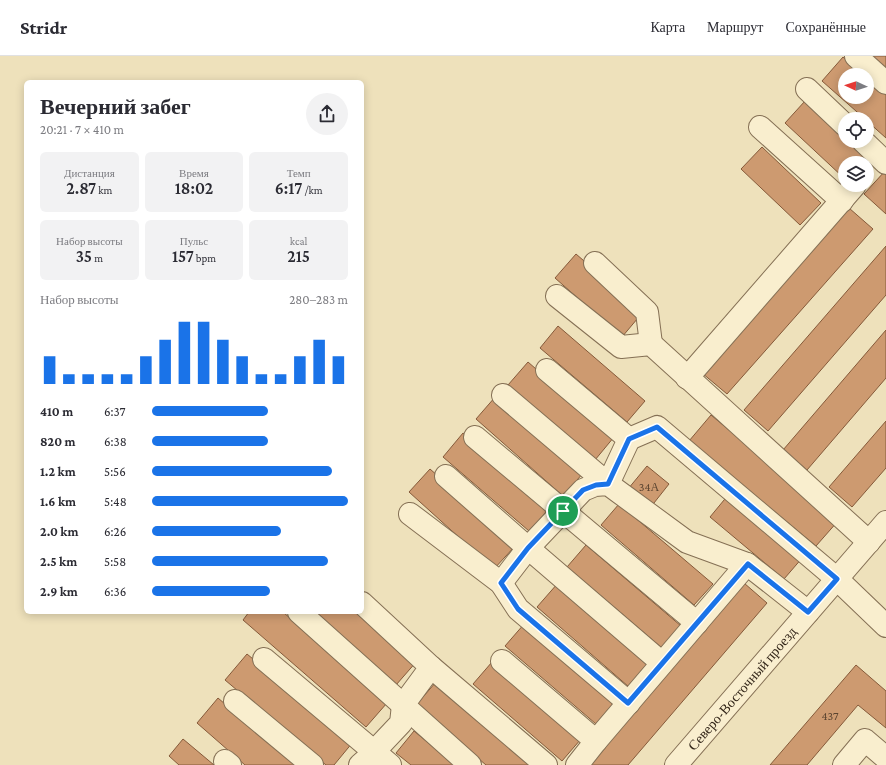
<!DOCTYPE html>
<html lang="ru">
<head>
<meta charset="utf-8">
<style>
	body { margin:0; font-family:"Crimson Pro",serif; background:#f2f2f3; color:#2b2b33; height:100vh; display:flex; flex-direction:column; font-size:15px; white-space:nowrap }
	* { box-sizing:border-box; margin:0 }
	p { font-size:13px; color:#7c7c81 }
	.icon { flex:none; width:22px; height:22px; fill:none; stroke:currentColor; stroke-width:2; stroke-linecap:round; stroke-linejoin:round }
	.map { position:relative; flex:1; overflow:hidden }
	.details { position:absolute; left:24px; top:24px; width:340px; height:534px; display:flex; flex-direction:column; background:#fff; border-radius:6px; box-shadow:0 2px 10px #0003 }
	.details>* { flex:none }
	.needle { width:26px; rotate:273deg }
	.buttons { position:absolute; left:838px; top:12px; display:grid; gap:8px }
	.buttons a { display:grid; place-items:center; width:36px; height:36px; border-radius:50%; background:#fff; box-shadow:0 2px 10px #0003; font-size:20px }
	.pin { position:absolute; display:grid; place-items:center; width:34px; height:34px; color:#fff; margin:-17px; border:2px solid #fff; border-radius:50%; box-shadow:0 1px 4px #0007 }
	.round { display:grid; place-items:center; flex:none; width:42px; height:42px; border-radius:21px; background:#f2f2f3 }
	.headline { display:flex; align-items:center; justify-content:space-between; height:68px; padding:0 16px }
	h1 { font-size:22px; font-weight:600; line-height:30px }
	.figures { display:grid; grid-template-columns:repeat(3,1fr); gap:6px; height:68px; padding:4px 16px }
	.figures div { display:grid; align-content:center; border-radius:6px; background:#f2f2f3; text-align:center }
	.figures b { font-size:17px; font-weight:600 }
	.figures small { font-size:11px; font-weight:400 }
	.figures p { font-size:11px }
	.chart { height:112px; padding:8px 16px }
	.chart p { display:flex; justify-content:space-between }
	.chart svg { width:100%; height:72px; margin-top:4px; stroke:#1a73e8; stroke-width:6 }
	ul { padding:0 16px; list-style:none; font-size:13px }
	li { display:grid; grid-template-columns:64px 48px 1fr; align-items:center; height:30px }
	li i { height:10px; border-radius:5px; background:#1a73e8 }
	header { display:flex; align-items:center; gap:24px; box-sizing:border-box; height:56px; padding:0 20px; background:#fff; border-bottom:1px solid #e1e1e2 }
	header strong { font-size:19px }
	nav { display:flex; gap:22px; margin-inline-start:auto; font-size:14px }
	.map>svg:first-child { display:block }
	.building { fill:#cd9a70; stroke:#855a3a }
	.lines { fill:none; stroke-linecap:round; stroke-linejoin:round }
	.minor-casing { stroke:#857055; stroke-width:24 }
	.minor { stroke:#f9eece; stroke-width:22 }
	.route-casing { stroke:#fff; stroke-width:8 }
	.route { stroke:#1a73e8; stroke-width:5 }
	.labels { text-anchor:middle; dominant-baseline:central; stroke-width:3.5; stroke-linejoin:round; paint-order:stroke }
	.number-label { font-size:12px; fill:#5a4430 }
	.street-label { font-size:14px; fill:#34271a; stroke:#f5ebcb }
</style>
</head>
<body>
<header>
<strong>Stridr</strong>
<nav><a>Карта</a><a>Маршрут</a><a>Сохранённые</a></nav>
</header>
<div class="map">
<svg width="886" height="709" viewBox="0 0 886 709">
	<rect width="100%" height="100%" fill="#eee1bb"/>
	<path class="building" d="M869,0H886V15Z
		M843,1L864,19H845V41H867V22L886,39V82L867,65V63H865L822,25Z
		M805,45L845,82V85H848L866,102L862,107H845V123L785,67Z
		M762,91L821,147L800,169L741,113Z
		M885,115L886,116V158L864,138Z
		M849,152L873,173L727,338L702,317Z
		M886,190V239L768,375L744,354Z
		M576,198L643,256L622,281L555,222Z
		M558,270L645,345L627,366L540,292Z
		M886,274V322L807,414L783,394Z
		M528,306L614,381L595,404L508,329Z
		M496,340L584,416L563,440L476,363Z
		M711,359L838,465L816,490L689,385Z
		M886,365V412L852,451L829,431Z
		M463,377L550,452L529,475L443,401Z
		M647,410L669,428L650,452L628,433Z
		M430,413L516,489L494,513L409,436Z
		M729,438L803,501L784,523L710,461Z
		M619,448L713,528L694,549L601,469Z
		M586,489L681,570L662,592L567,511Z
		M558,527L649,607L629,631L537,551Z
		M744,527L767,547L628,709H587Z
		M249,556H283L387,647L366,671L243,564Z
		M313,556H362L417,605L396,629Z
		M525,567L616,644L596,668L505,590Z
		M247,598L353,686L334,709H326L225,624Z
		M492,606L581,683L562,705L473,628Z
		M856,609L886,635V672L858,649L807,709H770Z
		M436,626L533,709H486L416,649Z
		M218,642L296,709H245L197,667Z
		M414,675L455,709H411L396,697Z
		M183,683L214,709H179L169,700Z"/>
	<g class="lines">
		<defs>
			<g id="minor">
				<path d="M856,0L886,27"/>
				<path d="M807,33L845,69"/>
				<path d="M760,71L842,145"/>
				<path d="M863,85L886,107"/>
				<path d="M595,207L647,256L651,288"/>
				<path d="M557,240L621,291L651,288L869,486"/>
				<path d="M687,322L855,129"/>
				<path d="M503,339L608,428L629,383L547,314"/>
				<path d="M475,381L697,567"/>
				<path d="M629,383L657,371L837,523L886,570"/>
				<path d="M446,420L528,492L501,527"/>
				<path d="M410,458L501,527L518,553L629,647"/>
				<path d="M299,556L470,709"/>
				<path d="M264,603L390,709"/>
				<path d="M502,605L596,685L577,709"/>
				<path d="M662,607L528,492L583,434L595,429L608,428L687,486L747,508"/>
				<path d="M431,611L546,709"/>
				<path d="M235,645L312,709"/>
				<path d="M596,685L747,508L808,556"/>
				<path d="M225,705L230,709"/>
				<path d="M360,709L368,702L401,667L403,649L431,611L362,547"/>
				<path id="s1" d="M676,709L886,466"/>
				<path d="M844,709L865,684L886,702"/>
			</g>
		</defs>
		<use href="#minor" class="minor-casing"/>
		<use href="#minor" class="minor"/>
	</g>
	<g class="lines">
		<defs>
			<path id="route" d="M657,371L837,523L808,556L748,508L628,647L518,553L501,527L528,492L583,434L596,429L608,428L629,383Z"/>
		</defs>
		<use href="#route" class="route-casing"/>
		<use href="#route" class="route"/>
	</g>
	<g class="labels">
		<g class="number-label">
			<text x="649" y="431">34А</text>
			<text x="830" y="660">437</text>
		</g>
		<g class="street-label">
			<text stroke="none"><textPath href="#s1" startOffset="101">Северо-Восточный проезд</textPath></text>
		</g>
	</g>
</svg>
<div class="buttons">
<a><svg class="needle" viewBox="-14 -14 28 28"><path d="M0-13l5 13h-10z" fill="#e53935"/><path d="M0 13l5-13h-10z" fill="#7c7c81"/></svg></a>
<a><svg class="icon" aria-label="locate" viewBox="0 0 24 24"><circle cx="12" cy="12" r="6"/><path d="M12 2v4M12 18v4M2 12h4M18 12h4"/></svg></a>
<a><svg class="icon" aria-label="layers" viewBox="0 0 24 24"><path d="M12 4l9 5-9 5-9-5zM3 14l9 5 9-5"/></svg></a>
</div>
<div class="pin" style="left:563px;top:455px;background:#1e9e55"><svg class="icon" aria-label="arrive" viewBox="0 0 24 24"><path d="M6 21V4h12l-3 4 3 4H6"/></svg></div>
<section class="details">
<div class="headline"><div><h1>Вечерний забег</h1><p>20:21 · 7 × 410 m</p></div><a class="round"><svg class="icon" aria-label="share" viewBox="0 0 24 24"><path d="M12 15V3M7 8l5-5 5 5M5 13v7h14v-7"/></svg></a></div>
<div class="figures">
<div><p>Дистанция</p><b>2.87<small> km</small></b></div>
<div><p>Время</p><b>18:02</b></div>
<div><p>Темп</p><b>6:17<small> /km</small></b></div>
</div>
<div class="figures">
<div><p>Набор высоты</p><b>35<small> m</small></b></div>
<div><p>Пульс</p><b>157<small> bpm</small></b></div>
<div><p>kcal</p><b>215</b></div>
</div>
<div class="chart"><p><span>Набор высоты</span>280–283 m</p>
<svg viewBox="0 0 160 44" preserveAspectRatio="none"><path d="M5 44V27M15 44V38M25 44V38M35 44V38M45 44V38M55 44V27M65 44V17M75 44V6M85 44V6M95 44V17M105 44V27M115 44V38M125 44V38M135 44V27M145 44V17M155 44V27"/></svg>
</div>
<ul>
<li><b>410 m</b>6:37<i style="width:59%"></i></li>
<li><b>820 m</b>6:38<i style="width:59%"></i></li>
<li><b>1.2 km</b>5:56<i style="width:92%"></i></li>
<li><b>1.6 km</b>5:48<i style="width:100%"></i></li>
<li><b>2.0 km</b>6:26<i style="width:66%"></i></li>
<li><b>2.5 km</b>5:58<i style="width:90%"></i></li>
<li><b>2.9 km</b>6:36<i style="width:60%"></i></li>
</ul>
</section>
</div>
</body>
</html>
